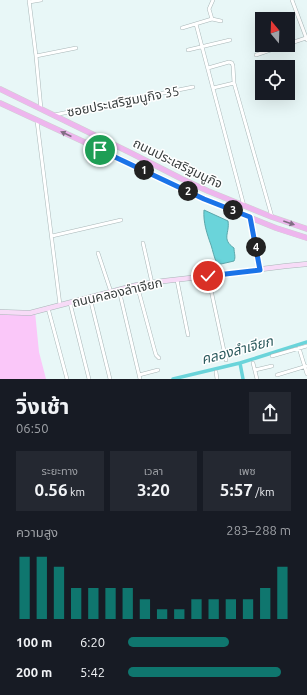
<!DOCTYPE html>
<html lang="th">
<head>
<meta charset="utf-8">
<style>
	body { margin:0; font-family:Ubuntu,"Noto Sans Thai",sans-serif; background:#242831; color:#f1f3f6; height:100vh; display:flex; flex-direction:column; font-size:15px; white-space:nowrap }
	* { box-sizing:border-box; margin:0 }
	p { font-size:13px; color:#9ea1a6 }
	.icon { flex:none; width:22px; height:22px; fill:none; stroke:currentColor; stroke-width:2; stroke-linecap:round; stroke-linejoin:round }
	.map { position:relative; height:379px; overflow:hidden }
	.drawer { display:flex; flex-direction:column; background:#171b24; flex:1 }
	.drawer>* { flex:none }
	.needle { width:26px; rotate:341deg }
	.tools { position:absolute; left:255px; top:12px; display:grid; gap:8px }
	.tools a { display:grid; place-items:center; width:40px; height:40px; border-radius:0px; background:#171b24; box-shadow:0 4px 16px #0002; font-size:20px }
	.pin { position:absolute; display:grid; place-items:center; width:34px; height:34px; color:#fff; margin:-17px; border:2px solid #fff; border-radius:50%; box-shadow:0 1px 4px #0007 }
	.km { position:absolute; width:20px; height:20px; margin:-10px; border-radius:50%; background:#222; color:#fff; font-size:11px; line-height:20px; text-align:center }
	.round { display:grid; place-items:center; flex:none; width:42px; height:42px; border-radius:0px; background:#242831 }
	.summary { display:flex; align-items:center; justify-content:space-between; height:68px; padding:0 16px }
	h1 { font-size:22px; font-weight:700; line-height:30px }
	.metrics { display:grid; grid-template-columns:repeat(3,1fr); gap:6px; height:68px; padding:4px 16px }
	.metrics div { display:grid; align-content:center; border-radius:0px; background:#242831; text-align:center }
	.metrics b { font-size:17px; font-weight:700 }
	.metrics small { font-size:11px; font-weight:400 }
	.metrics p { font-size:11px }
	.chart { height:112px; padding:8px 16px }
	.chart p { display:flex; justify-content:space-between }
	.chart svg { width:100%; height:72px; margin-top:4px; stroke:#0f766e; stroke-width:6 }
	ul { padding:0 16px; list-style:none; font-size:13px }
	li { display:grid; grid-template-columns:64px 48px 1fr; align-items:center; height:30px }
	li i { height:10px; border-radius:5px; background:#0f766e }
	.map>svg:first-child { display:block }
	.green { fill:#fac7f9 }
	.water { fill:#6ad4da; stroke:#5ba7ab }
	.lines { fill:none; stroke-linecap:round; stroke-linejoin:round }
	.canal { stroke:#6ad4da; stroke-width:3.5 }
	.street-casing { stroke:#a9b7b8; stroke-width:4 }
	.secondary-casing { stroke:#a9b7b8; stroke-width:5.5 }
	.primary-casing { stroke:#cfd1d1; stroke-width:6 }
	.street { stroke:#fff; stroke-width:3 }
	.secondary { stroke:#f7dbf7; stroke-width:4.5 }
	.primary { stroke:#eeb6ee; stroke-width:5 }
	.oneway { fill:#816e84 }
	.route-casing { stroke:#fff; stroke-width:8 }
	.route { stroke:#1a73e8; stroke-width:5 }
	.labels { text-anchor:middle; dominant-baseline:central; stroke-width:3; stroke-linejoin:round; paint-order:stroke }
	.street-label { font-size:13px; fill:#383e3e; stroke:#fff }
	.water-label { font-size:14px; font-style:italic; fill:#2a595c; stroke:#fff }
</style>
</head>
<body>
<div class="map">
<svg width="307" height="379" viewBox="0 0 307 379">
	<rect width="100%" height="100%" fill="#e8f7f7"/>
	<path class="green" d="M0,312H35L39,352L46,379H0Z"/>
	<path class="water" d="M204,210L228,221C230,233 221,239 234,248C234,253 236,257 234,261L221,264L217,263C214,258 213,251 211,245C207,234 203,222 204,210Z"/>
	<g class="lines">
		<path class="canal" d="M240,363L243,379
			M173,379L240,363L307,342"/>
		<defs>
			<path id="street" d="M29,0L36,56L41,109
				M292,0L307,40
				M29,2L41,0
				M212,19L209,9L213,0
				M196,24L244,206
				M182,28L212,19L221,21
				M288,44L306,38
				M188,50L230,40
				M256,55L285,45
				M36,56L76,48
				M208,68L229,62L232,63L233,66L234,83L272,217
				M213,88L234,83
				M54,115L193,87
				M37,121L60,305
				M250,217L259,270
				M52,236L121,220
				M143,243L152,283
				M98,253L111,292
				M208,276L226,360
				M177,280L188,335
				M137,285L154,348L156,355L159,358
				M119,290L140,379
				M90,298L110,379
				M70,303L89,379
				M48,308L67,379
				M299,348L307,374
				M272,356L307,346
				M253,363L257,379
				M255,370L272,366
				M216,372L217,379
				M139,375L158,370
				M277,375L307,366"/>
			<path id="secondary" d="M0,312L30,313L137,285L164,281L208,276L286,266L307,264"/>
			<path id="primary" d="M0,89L131,153L182,179L208,191L272,217L307,229
				M0,103L136,166L204,199L276,228L307,238"/>
		</defs>
		<use href="#street" class="street-casing"/>
		<use href="#secondary" class="secondary-casing"/>
		<use href="#primary" class="primary-casing"/>
		<use href="#street" class="street"/>
		<use href="#secondary" class="secondary"/>
		<use href="#primary" class="primary"/>
	</g>
	<defs><path id="oneway-solid" d="M-6-.8H1V-3.2L6.5 0L1 3.2V.8H-6Z"/></defs>
	<g class="oneway">
		<use href="#oneway-solid" transform="translate(66 134) rotate(-155)"/>
		<use href="#oneway-solid" transform="translate(289 223) rotate(19)"/>
	</g>
	<g class="lines">
		<defs>
			<path id="route" d="M100,150L204,199L250,217L260,270L208,276"/>
		</defs>
		<use href="#route" class="route-casing"/>
		<use href="#route" class="route"/>
	</g>
	<g class="labels">
		<g class="street-label">
			<text transform="translate(123 101) rotate(-11)">ซอยประเสริฐมนูกิจ 35</text>
			<text transform="translate(178 163) rotate(26)">ถนนประเสริฐมนูกิจ</text>
			<text transform="translate(117 292) rotate(-13)">ถนนคลองลำเจียก</text>
		</g>
		<g class="water-label">
			<text transform="translate(237 350) rotate(-15)">คลองลำเจียก</text>
		</g>
	</g>
</svg>
<div class="tools">
<a><svg class="needle" viewBox="-14 -14 28 28"><path d="M0-13l5 13h-10z" fill="#e53935"/><path d="M0 13l5-13h-10z" fill="#9ea1a6"/></svg></a>
<a><svg class="icon" aria-label="locate" viewBox="0 0 24 24"><circle cx="12" cy="12" r="6"/><path d="M12 2v4M12 18v4M2 12h4M18 12h4"/></svg></a>
</div>
<div class="pin" style="left:100px;top:150px;background:#1e9e55"><svg class="icon" aria-label="arrive" viewBox="0 0 24 24"><path d="M6 21V4h12l-3 4 3 4H6"/></svg></div>
<div class="pin" style="left:208px;top:276px;background:#d93025"><svg class="icon" aria-label="check" viewBox="0 0 24 24"><path d="M5 12l5 5 9-10"/></svg></div>
<b class="km" style="left:144px;top:170px">1</b>
<b class="km" style="left:188px;top:191px">2</b>
<b class="km" style="left:233px;top:210px">3</b>
<b class="km" style="left:256px;top:247px">4</b>
</div>
<section class="drawer">
<div class="summary"><div><h1>วิ่งเช้า</h1><p>06:50</p></div><a class="round"><svg class="icon" aria-label="share" viewBox="0 0 24 24"><path d="M12 15V3M7 8l5-5 5 5M5 13v7h14v-7"/></svg></a></div>
<div class="metrics">
<div><p>ระยะทาง</p><b>0.56<small> km</small></b></div>
<div><p>เวลา</p><b>3:20</b></div>
<div><p>เพซ</p><b>5:57<small> /km</small></b></div>
</div>
<div class="chart"><p><span>ความสูง</span>283–288 m</p>
<svg viewBox="0 0 160 44" preserveAspectRatio="none"><path d="M5 44V6M15 44V6M25 44V12M35 44V25M45 44V25M55 44V25M65 44V25M75 44V32M85 44V38M95 44V38M105 44V32M115 44V32M125 44V32M135 44V32M145 44V25M155 44V12"/></svg>
</div>
<ul>
<li><b>100 m</b>6:20<i style="width:62%"></i></li>
<li><b>200 m</b>5:42<i style="width:94%"></i></li>
</ul>
</section>
</body>
</html>
